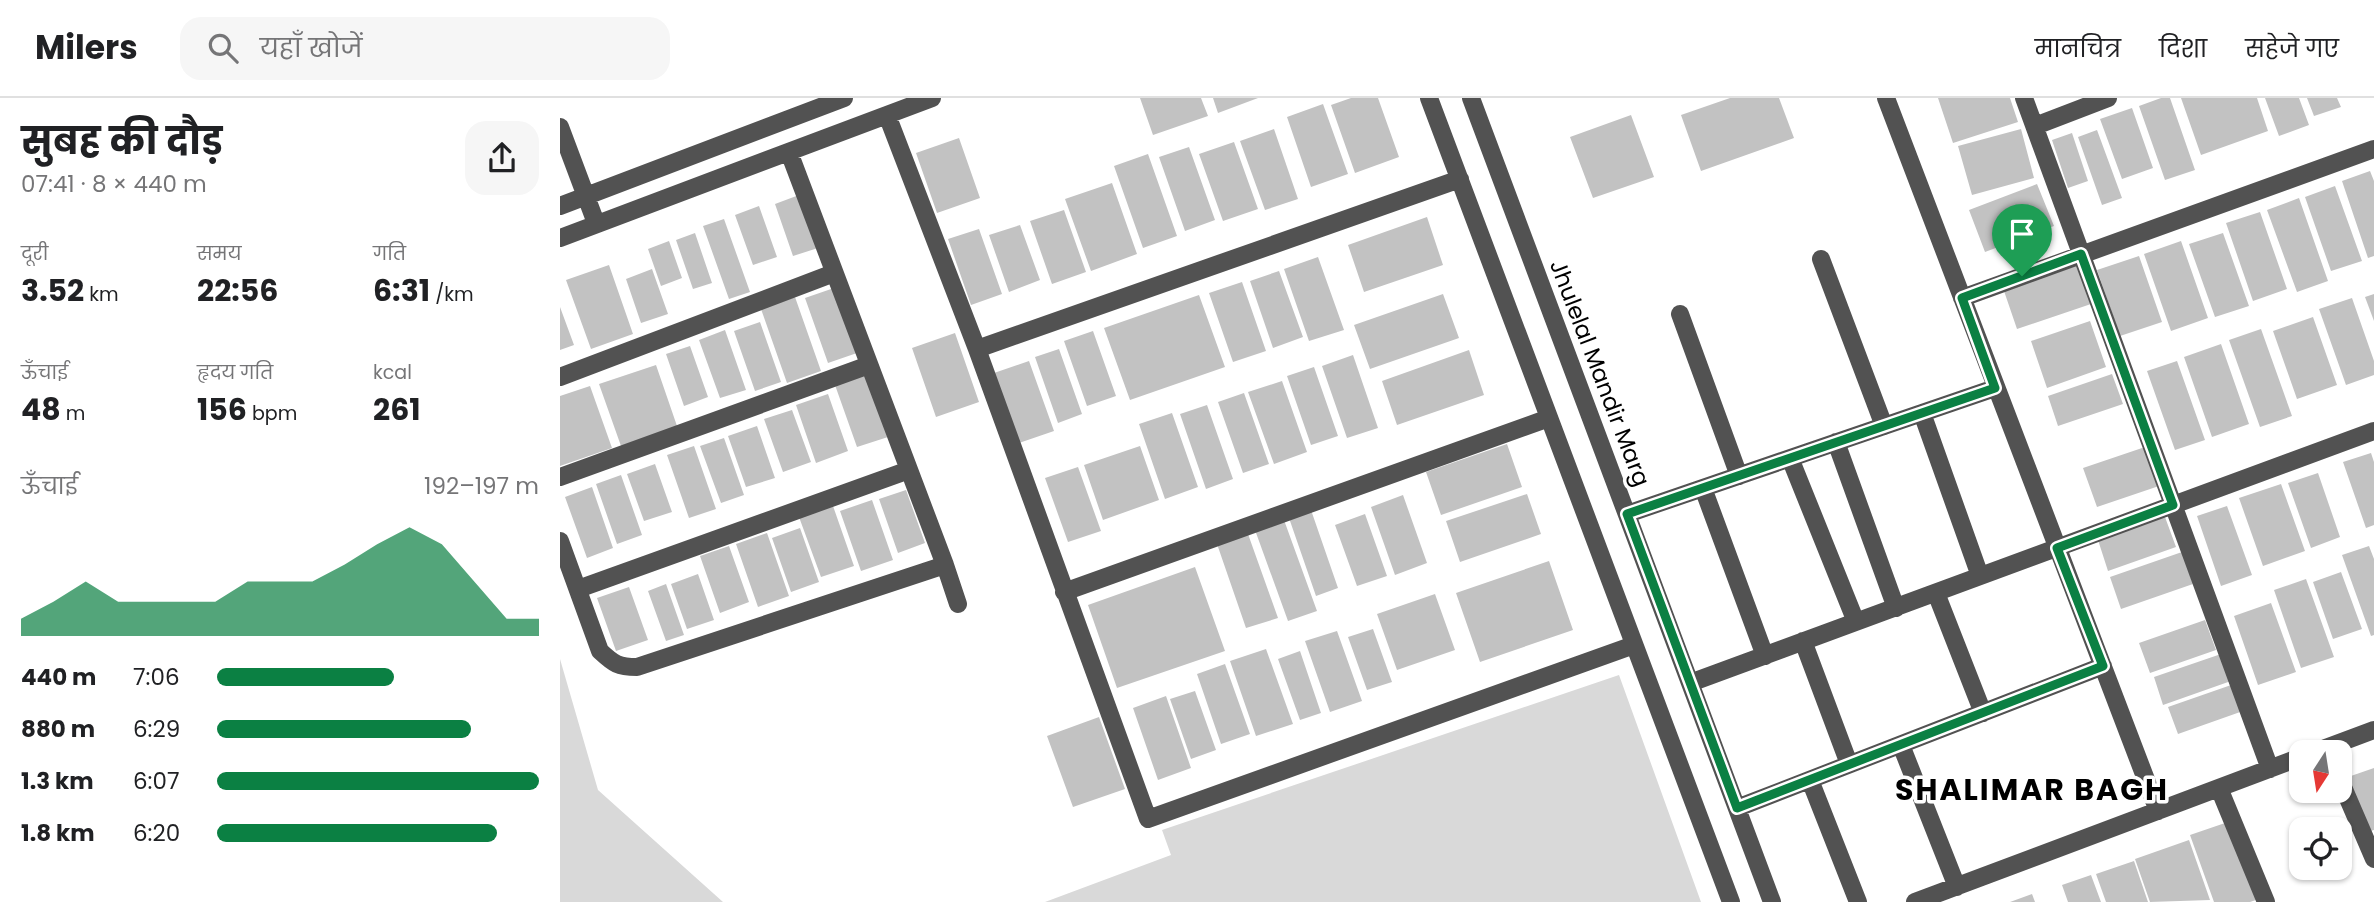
<!DOCTYPE html>
<html lang="hi">
<head>
<meta charset="utf-8">
<style>
	body { margin:0; font-family:Poppins,"Noto Sans Devanagari",sans-serif; background:#f6f6f6; color:#202124; height:100vh; display:flex; flex-direction:column; font-size:26px; white-space:nowrap }
	* { box-sizing:border-box; margin:0 }
	p { font-size:23px; color:#757577 }
	.icon { flex:none; width:38px; height:38px; fill:none; stroke:currentColor; stroke-width:2; stroke-linecap:round; stroke-linejoin:round }
	.map { position:relative; flex:1; overflow:hidden }
	.details { display:flex; flex-direction:column; background:#fff; width:560px }
	.details>* { flex:none }
	.needle { width:46px; rotate:192deg }
	.buttons { position:absolute; left:1729px; top:642px; display:grid; gap:14px }
	.buttons a { display:grid; place-items:center; width:63px; height:63px; border-radius:14px; background:#fff; box-shadow:0 2px 5px #0004; font-size:35px }
	.pin { position:absolute; display:grid; place-items:center; width:60px; height:60px; color:#fff; margin:-72px -30px; border-radius:50% 50% 50% 0; rotate:-45deg; box-shadow:0 0 7px #0007 }
	.pin .icon { rotate:45deg }
	.round { display:grid; place-items:center; flex:none; width:74px; height:74px; border-radius:21px; background:#f6f6f6 }
	.overview { display:flex; align-items:center; justify-content:space-between; height:119px; padding:0 21px }
	h1 { font-size:38px; font-weight:700; line-height:52px }
	.metrics { display:grid; grid-template-columns:repeat(3,1fr); gap:10px; height:119px; padding:7px 21px }
	.metrics div { display:grid; align-content:center }
	.metrics b { font-size:30px; font-weight:700 }
	.metrics small { font-size:19px; font-weight:400 }
	.metrics p { font-size:19px }
	.chart { height:196px; padding:14px 21px }
	.chart p { display:flex; justify-content:space-between }
	.chart svg { width:100%; height:126px; margin-top:7px; fill:#0b8043; opacity:.7 }
	ul { padding:0 21px; list-style:none; font-size:23px }
	li { display:grid; grid-template-columns:112px 84px 1fr; align-items:center; height:52px }
	li i { height:18px; border-radius:9px; background:#0b8043 }
	header { display:flex; align-items:center; gap:42px; box-sizing:border-box; height:98px; padding:0 35px; background:#fff; border-bottom:2px solid #e0e0e0 }
	header strong { font-size:33px }
	nav { display:flex; gap:38px; margin-inline-start:auto; font-size:24px }
	.search { width:490px; height:63px; background:#f6f6f6; display:flex; align-items:center; gap:18px; box-sizing:border-box; padding:0 24px; border-radius:21px; color:#757577; font-size:26px }
	main { display:flex; flex:1; min-height:0 }
	.map>svg:first-child { display:block }
	.green { fill:#d9d9d9 }
	.building { fill:#c2c2c2 }
	.lines { fill:none; stroke-linecap:round; stroke-linejoin:round }
	.minor { stroke:#525252; stroke-width:18 }
	.route-casing { stroke:#fff; stroke-width:14 }
	.route { stroke:#0b8043; stroke-width:9 }
	.labels { text-anchor:middle; dominant-baseline:central; stroke-width:7; stroke-linejoin:round; paint-order:stroke }
	.street-label { font-size:23px; fill:#000; stroke:#fff }
	.district-label { font-size:30px; font-weight:bold; letter-spacing:2px; fill:#000; stroke:#fff }
</style>
</head>
<body>
<header>
<strong>Milers</strong>
<div class="search"><svg class="icon" aria-label="search" viewBox="0 0 24 24"><circle cx="10" cy="10" r="6"/><path d="M15 15l6 6"/></svg>यहाँ खोजें</div>
<nav><a>मानचित्र</a><a>दिशा</a><a>सहेजे गए</a></nav>
</header>
<main>
<section class="details">
<div class="overview"><div><h1>सुबह की दौड़</h1><p>07:41 · 8 × 440 m</p></div><a class="round"><svg class="icon" aria-label="share" viewBox="0 0 24 24"><path d="M12 15V3M7 8l5-5 5 5M5 13v7h14v-7"/></svg></a></div>
<div class="metrics">
<div><p>दूरी</p><b>3.52<small> km</small></b></div>
<div><p>समय</p><b>22:56</b></div>
<div><p>गति</p><b>6:31<small> /km</small></b></div>
</div>
<div class="metrics">
<div><p>ऊँचाई</p><b>48<small> m</small></b></div>
<div><p>हृदय गति</p><b>156<small> bpm</small></b></div>
<div><p>kcal</p><b>261</b></div>
</div>
<div class="chart"><p><span>ऊँचाई</span>192–197 m</p>
<svg viewBox="0 0 160 44" preserveAspectRatio="none"><path d="M0 44V38L10 32L20 25L30 32L40 32L50 32L60 32L70 25L80 25L90 25L100 19L110 12L120 6L130 12L140 25L150 38L160 38V44z"/></svg>
</div>
<ul>
<li><b>440 m</b>7:06<i style="width:55%"></i></li>
<li><b>880 m</b>6:29<i style="width:79%"></i></li>
<li><b>1.3 km</b>6:07<i style="width:100%"></i></li>
<li><b>1.8 km</b>6:20<i style="width:87%"></i></li>
</ul>
</section>
<div class="map">
<svg width="1814" height="804" viewBox="0 0 1814 804">
	<rect width="100%" height="100%" fill="#fff"/>
	<path class="green" d="M0,561L38,692L163,804H0Z
		M1059,577L1141,804H485L611,757L602,732Z"/>
	<path class="building" d="M580,0H641L648,18L593,37Z
		M653,0H698L658,15Z
		M791,0H818L839,59L795,75L771,7Z
		M1170,0H1219L1234,40L1141,73L1121,17Z
		M1378,0H1450L1458,24L1393,45Z
		M1601,0H1610L1635,72L1605,82L1579,8Z
		M1621,0H1697L1708,33L1641,57Z
		M1705,0H1739L1749,27L1719,38Z
		M1747,0H1777L1781,9L1754,18Z
		M763,6L788,76L751,89L727,19Z
		M1572,10L1593,70L1562,81L1540,21Z
		M1071,17L1094,79L1033,100L1010,39Z
		M714,31L738,101L705,112L680,43Z
		M1461,31L1474,80L1412,97L1398,48Z
		M1537,32L1562,100L1542,107L1518,39Z
		M1512,35L1528,83L1508,90L1492,42Z
		M399,40L420,100L377,115L356,55Z
		M674,44L698,111L663,123L639,56Z
		M629,49L655,122L625,133L599,59Z
		M588,56L617,138L583,150L554,68Z
		M1810,73L1814,83V158L1808,160L1782,83Z
		M552,85L577,156L531,173L505,101Z
		M1477,86L1494,128L1425,154L1409,112Z
		M1775,88L1802,163L1771,173L1745,99Z
		M239,97L258,150L233,158L215,106Z
		M1739,100L1768,183L1737,194L1707,112Z
		M199,108L217,159L193,167L175,117Z
		M504,112L526,174L492,186L470,123Z
		M1700,114L1727,191L1693,203L1666,125Z
		M867,119L883,167L804,194L788,147Z
		M164,121L190,194L169,201L143,128Z
		M460,127L480,182L449,194L429,137Z
		M419,131L442,196L411,207L388,141Z
		M135,135L152,185L133,191L116,142Z
		M1663,135L1689,208L1655,219L1629,146Z
		M109,143L122,180L101,188L88,151Z
		M1621,143L1648,220L1611,233L1584,156Z
		M1579,158L1602,224L1560,238L1537,172Z
		M758,159L784,232L749,243L724,171Z
		M49,167L73,236L31,251L6,182Z
		M1518,167L1531,206L1457,231L1444,193Z
		M92,171L108,216L81,225L66,181Z
		M719,173L743,239L713,250L690,183Z
		M682,184L706,253L673,264L649,195Z
		M274,190L297,255L268,265L245,200Z
		M883,196L899,240L810,271L794,227Z
		M1814,196V223L1805,199Z
		M639,197L665,269L570,302L544,230Z
		M235,199L261,273L227,285L201,211Z
		M1792,200L1814,263V277L1786,287L1759,211Z
		M0,209L14,247L0,252Z
		M1753,219L1777,287L1737,301L1713,233Z
		M1530,223L1546,269L1487,290L1471,243Z
		M200,224L221,284L195,293L174,233Z
		M1701,231L1732,318L1700,329L1669,242Z
		M165,232L186,292L160,300L139,242Z
		M533,233L556,298L527,308L504,243Z
		M395,235L419,304L376,319L352,250Z
		M1661,246L1689,326L1652,339L1624,259Z
		M130,248L148,299L124,308L106,256Z
		M499,251L522,316L498,325L475,259Z
		M909,252L924,297L837,327L822,283Z
		M793,257L818,330L787,340L762,268Z
		M469,263L494,333L459,345L434,275Z
		M1617,263L1645,342L1615,352L1587,273Z
		M96,267L117,328L61,348L39,286Z
		M754,269L778,338L751,347L727,278Z
		M306,276L328,339L297,349L275,287Z
		M1552,276L1563,306L1498,328L1488,298Z
		M722,283L747,354L714,366L688,294Z
		M30,288L52,350L0,368V298Z
		M684,295L709,366L683,375L658,304Z
		M268,296L288,353L256,365L236,307Z
		M647,307L673,381L646,391L620,316Z
		M232,312L251,364L223,374L204,321Z
		M612,315L638,389L605,401L579,326Z
		M197,328L215,380L186,389L168,338Z
		M164,340L184,397L161,405L140,348Z
		M947,346L962,389L881,417L866,374Z
		M134,348L156,411L129,420L107,357Z
		M580,348L599,402L543,422L524,367Z
		M1585,349L1599,388L1537,409L1523,370Z
		M1811,355L1814,364V427L1806,430L1783,364Z
		M95,366L112,414L84,423L67,376Z
		M518,369L541,433L508,444L485,380Z
		M1758,375L1780,439L1751,450L1728,385Z
		M61,377L82,437L57,446L36,386Z
		M1721,386L1745,453L1703,468L1679,400Z
		M32,389L53,450L27,460L5,399Z
		M346,392L365,445L338,455L319,401Z
		M967,396L981,436L900,464L886,423Z
		M843,397L867,465L835,477L811,409Z
		M312,402L333,462L301,473L280,413Z
		M273,408L294,468L261,479L239,419Z
		M1667,408L1692,477L1661,488L1637,418Z
		M751,412L778,490L756,498L729,420Z
		M805,416L827,478L797,488L775,427Z
		M1605,419L1616,449L1548,473L1538,442Z
		M724,422L757,513L728,523L695,432Z
		M240,430L259,484L231,494L212,440Z
		M207,435L229,498L198,509L176,446Z
		M688,436L718,520L686,530L657,446Z
		M169,448L189,504L160,515L140,458Z
		M1809,448L1814,461V537L1811,538L1782,457Z
		M1622,454L1633,486L1561,511L1550,479Z
		M989,463L1013,532L920,564L896,495Z
		M635,469L665,553L557,590L528,507Z
		M1781,474L1802,531L1773,541L1753,484Z
		M138,476L154,522L127,531L111,486Z
		M1746,481L1774,559L1741,570L1714,492Z
		M106,486L124,537L106,543L88,493Z
		M69,489L88,542L56,553L37,500Z
		M875,496L895,552L837,572L817,516Z
		M1711,505L1736,574L1698,587L1674,518Z
		M1645,522L1656,552L1590,575L1579,545Z
		M813,531L832,584L807,592L788,539Z
		M777,533L802,603L770,614L745,543Z
		M706,551L733,626L696,638L670,563Z
		M740,553L761,615L740,622L718,561Z
		M1661,556L1671,583L1603,607L1594,579Z
		M665,566L690,636L661,646L637,576Z
		M1674,586L1683,613L1618,636L1608,609Z
		M635,593L656,652L631,661L610,601Z
		M606,598L631,670L598,682L573,610Z
		M539,619L565,691L513,709L487,638Z
		M1814,670V732L1807,734L1788,679Z
		M1668,724L1696,802L1690,804H1654L1630,737Z
		M1629,742L1650,802L1590,804L1575,761Z
		M1574,763L1588,804H1546L1536,776Z
		M1531,777L1541,804H1508L1502,787Z
		M1472,796L1475,804H1450Z"/>
	<g class="lines">
		<path class="minor" d="M869,0L1171,804
			M911,0L1212,804
			M1326,0L1598,713
			M1464,0L1710,671
			M327,17L417,251L588,721L1074,547
			M1475,28L1548,0
			M0,29L36,125
			M229,54L385,467L398,506
			M0,108L284,0
			M0,140L372,0
			M1261,161L1324,328
			M1402,200L1814,51
			M1120,216L1179,378
			M417,251L900,81
			M0,279L274,175
			M1362,315L1420,478
			M1276,344L1336,510
			M1230,360L1296,524
			M0,379L309,267
			M1143,390L1205,558
			M1067,416L1435,290
			M0,443L40,553C54,566 58,569 77,569L385,467
			M18,491L349,372
			M504,494L989,320
			M1376,495L1423,615
			M1243,543L1289,666
			M1130,585L1814,333
			M1341,647L1397,789
			M1755,654L1814,632
			M1250,682L1298,804
			M1780,682L1814,761
			M1659,690L1706,804
			M1177,710L1543,568
			M1355,804L1741,659"/>
	</g>
	<g class="lines">
		<defs>
			<path id="route" d="M1521,156L1613,407L1497,450L1543,568L1177,710L1067,416L1435,290L1402,200Z"/>
		</defs>
		<use href="#route" class="route-casing"/>
		<use href="#route" class="route"/>
	</g>
	<g class="labels">
		<g class="street-label">
			<text transform="translate(1040 275) rotate(69)">Jhulelal Mandir Marg</text>
		</g>
		<g class="district-label">
			<text x="1472" y="691">SHALIMAR BAGH</text>
		</g>
	</g>
</svg>
<div class="buttons">
<a><svg class="needle" viewBox="-14 -14 28 28"><path d="M0-13l5 13h-10z" fill="#e53935"/><path d="M0 13l5-13h-10z" fill="#757577"/></svg></a>
<a><svg class="icon" aria-label="locate" viewBox="0 0 24 24"><circle cx="12" cy="12" r="6"/><path d="M12 2v4M12 18v4M2 12h4M18 12h4"/></svg></a>
</div>
<div class="pin" style="left:1462px;top:178px;background:#1e9e55"><svg class="icon" aria-label="arrive" viewBox="0 0 24 24"><path d="M6 21V4h12l-3 4 3 4H6"/></svg></div>
</div>
</main>
</body>
</html>
